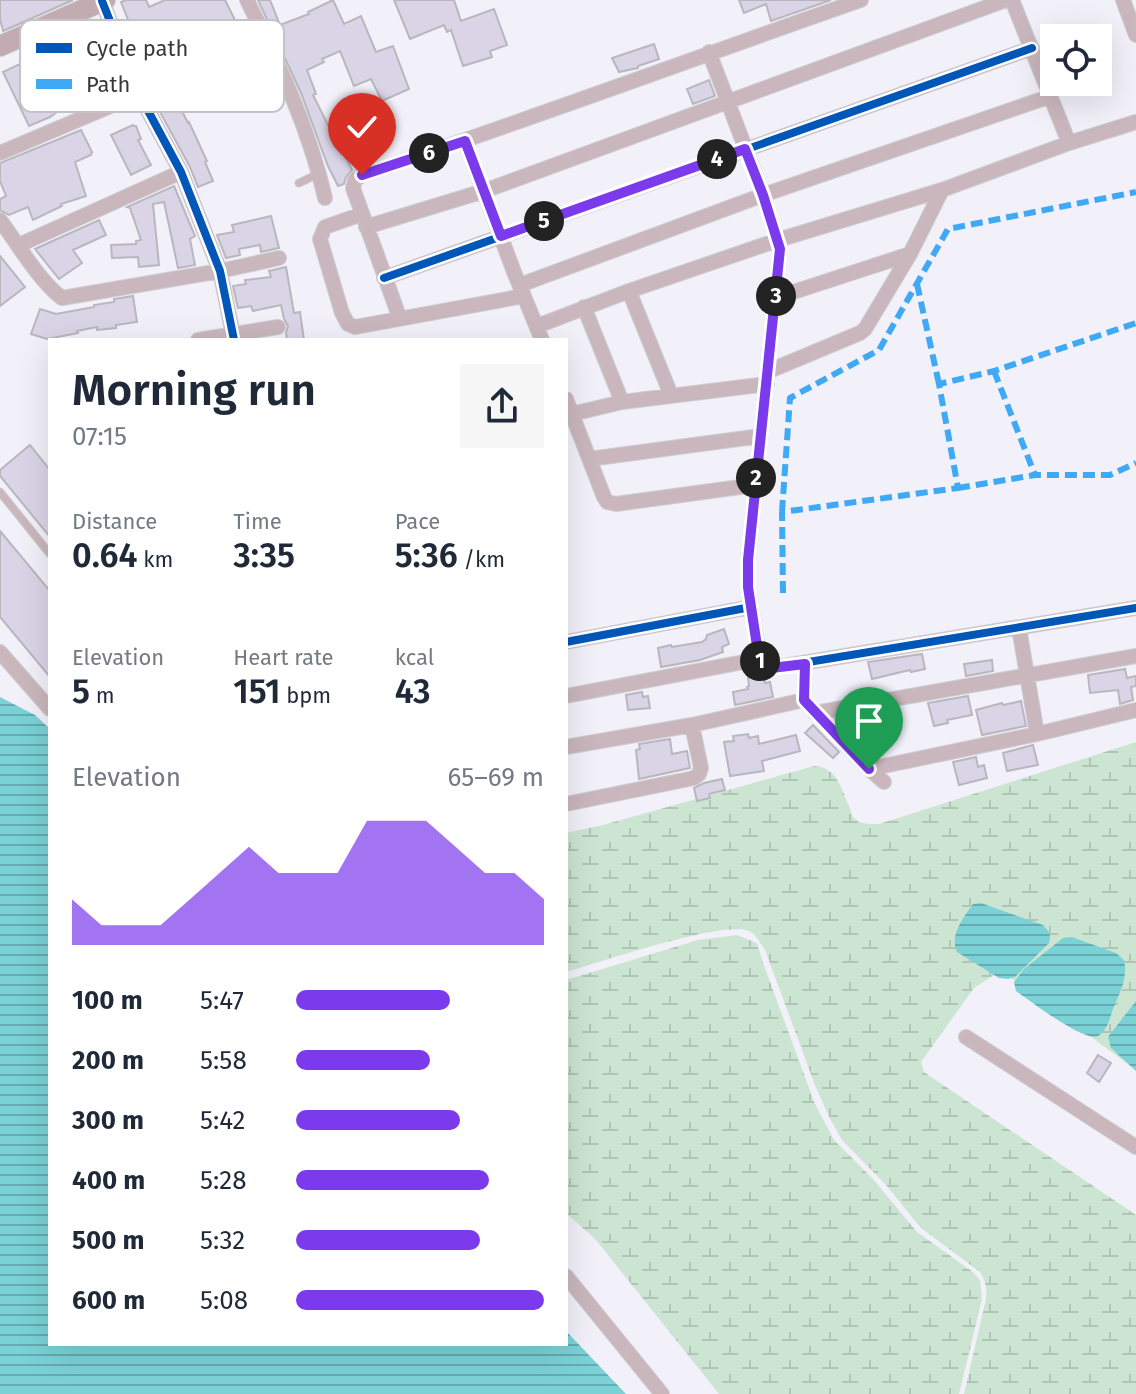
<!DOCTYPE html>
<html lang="en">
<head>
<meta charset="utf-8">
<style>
	body { margin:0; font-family:"Fira Sans",sans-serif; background:#f6f6f7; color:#1f2937; height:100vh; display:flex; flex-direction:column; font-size:30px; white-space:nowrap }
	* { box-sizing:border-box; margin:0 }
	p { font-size:26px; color:#747a83 }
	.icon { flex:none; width:44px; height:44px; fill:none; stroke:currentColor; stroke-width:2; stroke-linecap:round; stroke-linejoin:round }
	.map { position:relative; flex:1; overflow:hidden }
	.side { position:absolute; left:48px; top:338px; width:520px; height:1008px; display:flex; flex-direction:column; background:#fff; border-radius:0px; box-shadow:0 8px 32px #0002 }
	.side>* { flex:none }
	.buttons { position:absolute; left:1040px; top:24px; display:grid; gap:16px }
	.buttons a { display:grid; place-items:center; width:72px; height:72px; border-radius:0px; background:#fff; box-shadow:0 8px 32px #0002; font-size:40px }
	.pin { position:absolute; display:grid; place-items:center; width:68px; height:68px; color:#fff; margin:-82px -34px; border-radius:50% 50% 50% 0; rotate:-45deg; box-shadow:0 0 8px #0007 }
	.pin .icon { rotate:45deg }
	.km { position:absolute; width:40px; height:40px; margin:-20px; border-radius:50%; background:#222; color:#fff; font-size:22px; line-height:40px; text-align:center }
	.round { display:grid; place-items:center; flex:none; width:84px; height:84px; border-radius:0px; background:#f6f6f7 }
	.headline { display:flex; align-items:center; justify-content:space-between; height:136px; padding:0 24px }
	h1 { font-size:44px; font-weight:600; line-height:60px }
	.stats { display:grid; grid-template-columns:repeat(3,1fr); gap:12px; height:136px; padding:8px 24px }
	.stats div { display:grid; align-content:center }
	.stats b { font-size:34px; font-weight:600 }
	.stats small { font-size:22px; font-weight:400 }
	.stats p { font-size:22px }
	.chart { height:224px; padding:16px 24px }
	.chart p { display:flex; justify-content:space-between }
	.chart svg { width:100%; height:144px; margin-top:8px; fill:#7c3aed; opacity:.7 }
	ul { padding:0 24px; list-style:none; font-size:26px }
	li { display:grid; grid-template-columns:128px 96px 1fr; align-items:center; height:60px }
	li i { height:20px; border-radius:10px; background:#7c3aed }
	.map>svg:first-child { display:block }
	.wetland { fill:url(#wetland-marsh) }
	.water { fill:url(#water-rules) }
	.building { fill:#dad4e7; stroke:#b8b7be; stroke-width:2 }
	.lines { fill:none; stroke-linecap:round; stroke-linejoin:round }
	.service-casing { stroke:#cecdd3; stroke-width:9 }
	.minor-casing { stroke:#cecdd3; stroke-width:16 }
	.secondary-casing { stroke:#cecdd3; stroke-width:22 }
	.service { stroke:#cab7bd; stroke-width:7 }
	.minor { stroke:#cab7bd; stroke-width:14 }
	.secondary { stroke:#c2acb2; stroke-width:20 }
	.quiet { stroke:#3fa9f5; stroke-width:6; stroke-dasharray:12 6; stroke-linecap:butt }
	.cycleway-casing { stroke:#fff; stroke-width:13 }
	.cycleway { stroke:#0057b8; stroke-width:8 }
	.route-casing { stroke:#fff; stroke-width:16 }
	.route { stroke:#7c3aed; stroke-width:10 }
	.key { fill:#fff; stroke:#c3c3c5; stroke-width:2 }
	.key-label { font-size:22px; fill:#38373d }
</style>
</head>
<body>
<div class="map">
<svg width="1136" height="1394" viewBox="0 0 1136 1394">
	<defs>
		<pattern id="wetland-marsh" width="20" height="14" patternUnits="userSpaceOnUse" patternTransform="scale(2)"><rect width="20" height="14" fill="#cce5d2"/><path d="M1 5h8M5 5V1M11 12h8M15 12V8" fill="none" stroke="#b0c5b5"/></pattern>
		<pattern id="water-rules" width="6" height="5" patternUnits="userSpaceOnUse" patternTransform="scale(2)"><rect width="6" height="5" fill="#7ad2d6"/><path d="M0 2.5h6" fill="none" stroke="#65abaf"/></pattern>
	</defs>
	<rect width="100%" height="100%" fill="#f2f1fa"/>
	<path class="wetland" d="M1136,742V1070L1007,975L997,973L974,988L921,1062L924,1072L1136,1215V1394H964L986,1299C987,1288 986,1282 980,1272L921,1228L886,1185L842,1140L830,1119L815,1085L765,950C760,943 757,935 749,931C723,920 598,963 566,972V833L603,825L814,766C837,767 841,788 849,806C851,810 851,815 854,818C860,825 872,824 879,824Z
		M737,935L757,943L763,963L815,1104L834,1140L873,1179L917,1232L973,1272L980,1280L982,1299L959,1394H719L596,1240L566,1213V980L698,940Z"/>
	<path class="water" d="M0,697L35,715L50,729V1344H566V1331L626,1394H0Z
		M981,903L1043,925C1049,932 1052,934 1049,943L1015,977L1008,979L999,978L957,952C949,936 963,918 973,904Z
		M1072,937L1116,953L1124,960C1128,979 1120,992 1113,1009C1110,1018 1107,1031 1098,1036C1085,1043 1029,1000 1016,991L1014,982L1024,969L1063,938Z
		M1136,1001V1071L1111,1048L1108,1037Z"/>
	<path class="building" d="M0,0H73L3,31L0,19Z
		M126,0H146L149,7L165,0H225L243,36L202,54L192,30L159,45L177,82L151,95L122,24L129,22L121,2Z
		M258,0H270L280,25L309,14L308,12L333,0L344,24L361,16L376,52L393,46L409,89L382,101L371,79L354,86L340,51L322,59L324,62L307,70L316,94L313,95L328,125L338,120L349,144L341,148L352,170L346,177L344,184L338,186L328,166L301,93Z
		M394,0H454L461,21L494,9L507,45L490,51L492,57L463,66L451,30L447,32L444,25L410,39Z
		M739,0H831L771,21L766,4L744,13Z
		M654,44L659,59L638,66V68L619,72L612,58Z
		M24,62L37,88L63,77L75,103L57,110V112L50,117L29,126L3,72Z
		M709,80L715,96L693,104L687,89Z
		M178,103L188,123L189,122L207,161L205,162L213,181L198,187L190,167L160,112Z
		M133,125L134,126H136L141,139L138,140L151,165L131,175L111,135Z
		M81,130L92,152L91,155L75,162L86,196L61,204L62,206L33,220L28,207L9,215L0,210V199L6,196L0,181V163Z
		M174,186L195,236L190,239L195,265L178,268L164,202L153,204L159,265L139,267L138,257L112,258L111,245L136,244V241L141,240L130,208L127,207Z
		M271,216L279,248L261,252L260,245L239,249L240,255L226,258L217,235L234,232L232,225Z
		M99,220L106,235L73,250L82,263L59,279L35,249Z
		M0,256L25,287L0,306Z
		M286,267L294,313L300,312L304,340H287L286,333L288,326L284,319L281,305L253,311L251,306L238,308L233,286L246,284L245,280L271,277L269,271Z
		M133,296L137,322L116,325V328L97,330V327L77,331L78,333L47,339L31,334L40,309L56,314L94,307V305L114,302V299Z
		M30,445L50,470V537L0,476V470Z
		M0,531L50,591V677L0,617Z
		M724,629L729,644L722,647L723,652L700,660L661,667L658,648L671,645L672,647L702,642L706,639L707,635Z
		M922,654L925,669L911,672L910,670L872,679L868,662Z
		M992,660L993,671L966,676L964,664Z
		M1125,669L1127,678L1136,676V686L1131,687L1133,700L1120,704L1118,690L1090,693L1088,675Z
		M756,676L764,679L765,683L770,682L773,697L735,705L733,692L748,689L747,687L749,686L748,677Z
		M642,692L643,697L648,696L650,708L628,710L626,695Z
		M968,696L972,715L947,720L948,723L934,726L928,703Z
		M1021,701L1026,726L982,735L976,710L1002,703L1003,705Z
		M862,715L868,735L855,739L836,719Z
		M813,725L839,752L833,758L805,733Z
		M748,734L749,738L758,736L759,744L796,735L800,751L762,761L764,771L730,776L724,742L734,741L733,736Z
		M670,739L672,754L687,751L690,768L639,779L636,750L640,749L639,744Z
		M1033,745L1038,765L1007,771L1003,753Z
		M976,757L978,767L984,765L987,778L959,785L953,762Z
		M722,779L725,790L709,794L710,798L697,801L694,788L704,783Z
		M1098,1055L1111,1063L1099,1082L1087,1073Z"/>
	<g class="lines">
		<defs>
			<path id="service" d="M299,183L320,173
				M0,492L50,554"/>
			<path id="minor" d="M247,0C279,64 309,128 325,198
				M1012,0L1069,143
				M1123,0L1136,35
				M102,1L139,94L181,172L220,271L234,340
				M709,52L763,195L780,249L748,560V587L751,607
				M465,141L514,272L542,340
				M0,153L139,94
				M362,214L325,227L320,239L342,313L348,324L355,327L524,296
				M0,220C18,244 39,281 62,298L220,271L279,258
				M366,227L484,191L1006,0
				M19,245L181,172
				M384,278L1032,48
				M520,285L763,195L1051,96
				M629,291L671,395
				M775,298L910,254
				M584,307L622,402
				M400,319L353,188L355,180L362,175C529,120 694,58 861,0
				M537,326L629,291L778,240L942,190L1069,143L1136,122
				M198,340L278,327
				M769,371L860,333L865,329L910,254L942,190
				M566,399L604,497L607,502L616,504L755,485
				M572,414L622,402L767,384
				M589,459L761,436
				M1019,628L1037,734
				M566,642L751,607L761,667L766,669L1136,608
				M0,652L50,709
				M805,664L804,700L869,769L884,782
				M566,696L759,659
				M815,713L1136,656
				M566,747L692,725L804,700
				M869,769L1037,734L1136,710
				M566,804L694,778L699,774L701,768L692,725
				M966,1037L1136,1147
				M566,1276L662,1394"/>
			<path id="secondary" d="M0,46L105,0"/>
		</defs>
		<use href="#service" class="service-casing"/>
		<use href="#minor" class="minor-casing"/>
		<use href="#secondary" class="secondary-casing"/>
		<use href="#service" class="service"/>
		<use href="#minor" class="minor"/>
		<use href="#secondary" class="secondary"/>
		<path class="quiet" d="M917,284L939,384
			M994,371L1035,475
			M958,488L1035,475H1110L1136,463
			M782,512L790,398L879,350L948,229L1136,192
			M783,593L782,512L958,488L939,384L994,371L1136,323"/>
		<defs>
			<path id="cycleway" d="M102,1L139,94L181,172L220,271L234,340
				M384,278L1032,48
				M566,642L751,607L761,667L766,669L1136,608"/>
		</defs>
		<use href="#cycleway" class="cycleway-casing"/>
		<use href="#cycleway" class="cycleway"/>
	</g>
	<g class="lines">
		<defs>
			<path id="route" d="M362,175L465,141L501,236L745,149L763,195L780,249L748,560V587L759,659L763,669L805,664L804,700L869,769"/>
		</defs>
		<use href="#route" class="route-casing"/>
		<use href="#route" class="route"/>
	</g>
	<rect x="20" y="20" width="264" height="92" rx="12" class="key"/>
	<rect x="36" y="43" width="36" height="10" fill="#0057b8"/>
	<rect x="36" y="79" width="36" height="10" fill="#3fa9f5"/>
	<g class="key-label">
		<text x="86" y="56">Cycle path</text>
		<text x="86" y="92">Path</text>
	</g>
</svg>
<div class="buttons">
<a><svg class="icon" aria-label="locate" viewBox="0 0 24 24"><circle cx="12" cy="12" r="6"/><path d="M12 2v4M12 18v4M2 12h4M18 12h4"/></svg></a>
</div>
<div class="pin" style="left:869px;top:769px;background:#1e9e55"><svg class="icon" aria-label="arrive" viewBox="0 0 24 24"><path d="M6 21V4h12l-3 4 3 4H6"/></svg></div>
<div class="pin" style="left:362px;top:175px;background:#d93025"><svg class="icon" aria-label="check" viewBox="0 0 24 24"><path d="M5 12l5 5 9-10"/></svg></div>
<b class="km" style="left:760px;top:661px">1</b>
<b class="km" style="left:756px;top:478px">2</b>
<b class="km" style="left:776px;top:296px">3</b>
<b class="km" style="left:717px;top:159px">4</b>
<b class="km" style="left:544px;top:221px">5</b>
<b class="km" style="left:429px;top:153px">6</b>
<section class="side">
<div class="headline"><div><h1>Morning run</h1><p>07:15</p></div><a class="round"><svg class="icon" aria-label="share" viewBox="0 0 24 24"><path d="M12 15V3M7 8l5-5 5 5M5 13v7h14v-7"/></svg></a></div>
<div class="stats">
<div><p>Distance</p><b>0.64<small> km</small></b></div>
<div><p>Time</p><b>3:35</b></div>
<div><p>Pace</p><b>5:36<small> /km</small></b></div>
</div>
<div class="stats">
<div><p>Elevation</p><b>5<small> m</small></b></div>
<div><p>Heart rate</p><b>151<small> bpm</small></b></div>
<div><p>kcal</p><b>43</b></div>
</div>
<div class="chart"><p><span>Elevation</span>65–69 m</p>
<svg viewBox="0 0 160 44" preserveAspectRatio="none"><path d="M0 44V30L10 38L20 38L30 38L40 30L50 22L60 14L70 22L80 22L90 22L100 6L110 6L120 6L130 14L140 22L150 22L160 30V44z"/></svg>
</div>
<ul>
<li><b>100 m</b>5:47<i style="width:62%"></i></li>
<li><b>200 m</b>5:58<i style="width:54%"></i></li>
<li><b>300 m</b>5:42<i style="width:66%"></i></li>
<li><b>400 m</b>5:28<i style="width:78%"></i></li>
<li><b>500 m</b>5:32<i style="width:74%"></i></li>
<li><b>600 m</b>5:08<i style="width:100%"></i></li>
</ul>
</section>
</div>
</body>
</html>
